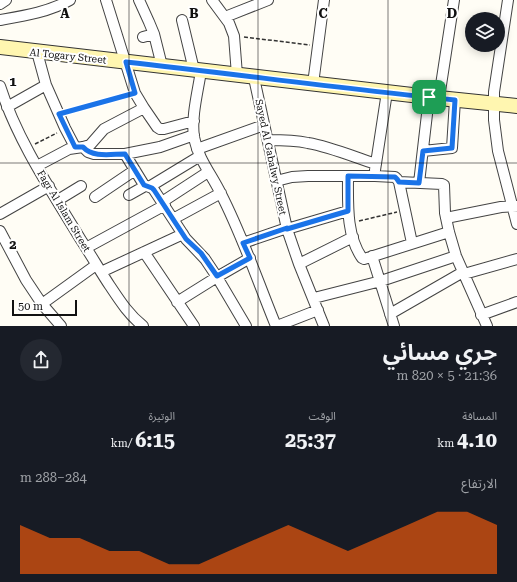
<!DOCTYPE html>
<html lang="ar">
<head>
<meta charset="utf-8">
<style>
	body { margin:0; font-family:"Roboto Serif","Noto Sans Arabic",serif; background:#242831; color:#f1f3f6; direction:rtl; height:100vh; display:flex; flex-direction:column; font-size:15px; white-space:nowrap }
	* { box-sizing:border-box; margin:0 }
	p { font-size:13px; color:#9ea1a6 }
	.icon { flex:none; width:22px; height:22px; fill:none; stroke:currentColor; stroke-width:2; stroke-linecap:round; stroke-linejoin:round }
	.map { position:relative; height:326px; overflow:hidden; direction:ltr }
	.details { display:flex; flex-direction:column; background:#171b24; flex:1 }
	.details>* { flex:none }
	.tools { position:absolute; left:465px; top:12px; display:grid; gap:8px }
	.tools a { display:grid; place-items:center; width:40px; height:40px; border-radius:50%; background:#171b24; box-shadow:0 2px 10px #0003; font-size:20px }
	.scale { position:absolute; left:12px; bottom:10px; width:65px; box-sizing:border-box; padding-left:4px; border:2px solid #111; border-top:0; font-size:11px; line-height:14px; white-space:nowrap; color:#111; -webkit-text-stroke:3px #fff; paint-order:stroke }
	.pin { position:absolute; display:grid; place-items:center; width:34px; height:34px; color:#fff; margin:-17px; border-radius:8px; box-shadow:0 2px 6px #0006 }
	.round { display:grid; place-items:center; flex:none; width:42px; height:42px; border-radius:21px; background:#242831 }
	.summary { display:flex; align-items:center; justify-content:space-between; height:68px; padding:0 20px }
	h1 { font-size:22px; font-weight:700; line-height:30px }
	.figures { display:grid; grid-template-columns:repeat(3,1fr); gap:6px; height:68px; padding:4px 20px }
	.figures div { display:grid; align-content:center }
	.figures b { font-size:20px; font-weight:700 }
	.figures small { font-size:11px; font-weight:400 }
	.figures p { font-size:11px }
	.chart { height:112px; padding:8px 20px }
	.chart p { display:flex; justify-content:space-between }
	.chart svg { width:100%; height:72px; margin-top:4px; fill:#ea580c; opacity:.7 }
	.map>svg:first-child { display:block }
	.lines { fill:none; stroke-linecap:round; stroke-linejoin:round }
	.street-casing { stroke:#444; stroke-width:12 }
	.secondary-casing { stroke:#333; stroke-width:16 }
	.path { stroke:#333; stroke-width:1.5; stroke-dasharray:4 2; stroke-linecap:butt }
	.street { stroke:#fff; stroke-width:10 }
	.secondary { stroke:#fff6b0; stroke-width:14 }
	.route-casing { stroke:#fff; stroke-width:8 }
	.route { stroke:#1a73e8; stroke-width:5 }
	.grid { fill:none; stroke:#111; stroke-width:1; stroke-opacity:0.55 }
	.labels { text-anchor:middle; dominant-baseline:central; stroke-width:4; stroke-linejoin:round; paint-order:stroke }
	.street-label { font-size:10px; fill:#111; stroke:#fff }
	.grid-label { font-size:13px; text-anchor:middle; font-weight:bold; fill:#111; stroke:#fff; stroke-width:4; stroke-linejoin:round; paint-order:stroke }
</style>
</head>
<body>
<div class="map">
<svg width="517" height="326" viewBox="0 0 517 326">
	<rect width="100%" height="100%" fill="#fffdf5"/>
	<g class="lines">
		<defs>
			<path id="street" d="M106,0L135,93L144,108L157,127L160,129H164L194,121
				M139,0L149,22L154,34L162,66
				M212,0L229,23L234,36L237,75
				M508,0L494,92V120L498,151L517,224
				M0,4L6,0
				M225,17L268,0
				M0,20C23,16 49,12 70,0
				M182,20L194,70
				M143,37L154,34
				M37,52L46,85L65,128L75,147
				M201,71C198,91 191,117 194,137C198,159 212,175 221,194C243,237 258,282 276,326
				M254,78L287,229L299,264L324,326
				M313,84L324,0
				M0,86C17,140 52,192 81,240C91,255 100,271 110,286C120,301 129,315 143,326
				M439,98L454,0
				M7,107L46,85
				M268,140C281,140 294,140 308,143C331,147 354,157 376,164
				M83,147L88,152L94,154H125L160,147L194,135
				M197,149L264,125
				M423,151L452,148L455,100
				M125,154L144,185L152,188L154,190L186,239L205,259L217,277L246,326
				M37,166L69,149L83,147L90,145L104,129L144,108
				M375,170L387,92
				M348,176C348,203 346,235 362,258L364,259L449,232
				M276,181L292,177L308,176H375L395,177L397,179L399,182L412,243
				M399,182L442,184L444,185L445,213L449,232L456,256L487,326
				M419,183L429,97
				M149,187L200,156
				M129,195L145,186
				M95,197L135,170
				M58,200L81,186
				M162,202L208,172
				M0,214L49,186
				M446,218L501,207L517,206
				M173,219L221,193
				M287,229L348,211
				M0,231L26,280L42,304L61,326
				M243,243L287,228
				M86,248L165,205
				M144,252L194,326
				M372,256L394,326
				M299,264L353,237
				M101,272L183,234
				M464,274L517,259
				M314,298L381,281L456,256
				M177,302L217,277L250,258
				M42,304L96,265
				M390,314L463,272
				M481,315L517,302
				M277,326L318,310"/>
			<path id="secondary" d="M0,47L429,97L517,106"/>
		</defs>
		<use href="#street" class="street-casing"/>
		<use href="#secondary" class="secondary-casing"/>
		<path class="path" d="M244,37L310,45
			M68,112L126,96
			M35,144L57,133
			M359,221L397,212"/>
		<use href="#street" class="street"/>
		<use href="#secondary" class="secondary"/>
	</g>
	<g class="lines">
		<defs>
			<path id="route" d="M126,62C235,74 345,89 455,100L452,148L423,151L419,183L399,182L397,179L395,177L348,176V211L287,229V228L243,243L250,258L217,276L201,253L186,239L154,190L152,188L144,185L125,154C111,154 93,158 83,147H75L59,114L135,93Z"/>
		</defs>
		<use href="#route" class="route-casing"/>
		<use href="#route" class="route"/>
	</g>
	<path class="grid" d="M129,0V326M258,0V326M388,0V326M0,163H517"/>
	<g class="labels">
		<g class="street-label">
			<text transform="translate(68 56) rotate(6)">Al Togary Street</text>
			<text transform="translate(271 157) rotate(78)">Sayed Al Gabalwy Street</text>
			<text transform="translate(64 211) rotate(59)">Fagr Al Islam Street</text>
		</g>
	</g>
	<g class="grid-label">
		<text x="65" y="18">A</text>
		<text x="194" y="18">B</text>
		<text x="323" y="18">C</text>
		<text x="452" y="18">D</text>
		<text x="13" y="86">1</text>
		<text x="13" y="249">2</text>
	</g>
</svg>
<div class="tools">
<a><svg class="icon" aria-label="layers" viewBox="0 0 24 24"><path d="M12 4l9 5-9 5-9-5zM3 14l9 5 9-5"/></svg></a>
</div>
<div class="scale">50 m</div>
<div class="pin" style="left:429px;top:97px;background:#1e9e55"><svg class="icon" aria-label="arrive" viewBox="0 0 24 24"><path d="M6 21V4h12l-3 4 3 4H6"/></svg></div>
</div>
<section class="details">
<div class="summary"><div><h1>جري مسائي</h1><p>21:36 · 5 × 820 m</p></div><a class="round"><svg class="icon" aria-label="share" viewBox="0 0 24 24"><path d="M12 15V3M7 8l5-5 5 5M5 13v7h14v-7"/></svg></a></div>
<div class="figures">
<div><p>المسافة</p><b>4.10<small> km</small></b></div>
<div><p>الوقت</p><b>25:37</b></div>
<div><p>الوتيرة</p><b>6:15<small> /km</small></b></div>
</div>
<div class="chart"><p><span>الارتفاع</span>284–288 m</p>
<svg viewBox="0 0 160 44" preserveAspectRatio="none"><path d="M0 44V14L10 22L20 22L30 30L40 30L50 38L60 38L70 30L80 22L90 14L100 22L110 30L120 22L130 14L140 6L150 6L160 14V44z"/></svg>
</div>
</section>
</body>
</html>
